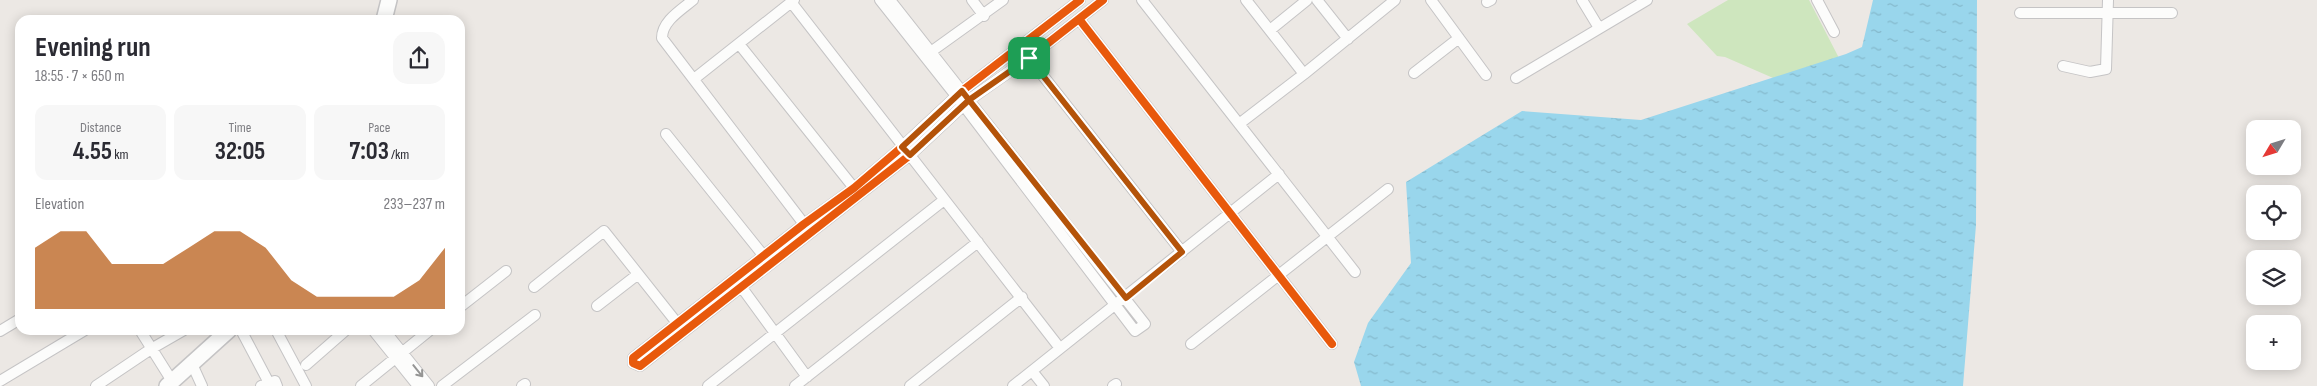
<!DOCTYPE html>
<html lang="en">
<head>
<meta charset="utf-8">
<style>
	body { margin:0; font-family:"Sofia Sans Condensed",sans-serif; background:#f7f7f7; color:#2b2b33; height:100vh; display:flex; flex-direction:column; font-size:19px; white-space:nowrap }
	* { box-sizing:border-box; margin:0 }
	p { font-size:16px; color:#7c7c81 }
	.icon { flex:none; width:28px; height:28px; fill:none; stroke:currentColor; stroke-width:2; stroke-linecap:round; stroke-linejoin:round }
	.map { position:relative; flex:1; overflow:hidden }
	.details { position:absolute; left:15px; top:15px; width:450px; height:320px; display:flex; flex-direction:column; background:#fff; border-radius:15px; box-shadow:0 2px 12px #0003 }
	.details>* { flex:none }
	.needle { width:32px; rotate:232deg }
	.controls { position:absolute; left:2246px; top:120px; display:grid; gap:10px }
	.controls a { display:grid; place-items:center; width:55px; height:55px; border-radius:10px; background:#fff; box-shadow:0 2px 12px #0003; font-size:25px }
	.pin { position:absolute; display:grid; place-items:center; width:42px; height:42px; color:#fff; margin:-21px; border-radius:10px; box-shadow:0 2px 8px #0006 }
	.round { display:grid; place-items:center; flex:none; width:52px; height:52px; border-radius:15px; background:#f7f7f7 }
	.headline { display:flex; align-items:center; justify-content:space-between; height:85px; padding:0 20px }
	h1 { font-size:28px; font-weight:700; line-height:38px }
	.stats { display:grid; grid-template-columns:repeat(3,1fr); gap:8px; height:85px; padding:5px 20px }
	.stats div { display:grid; align-content:center; border-radius:12px; background:#f7f7f7; text-align:center }
	.stats b { font-size:25px; font-weight:700 }
	.stats small { font-size:14px; font-weight:400 }
	.stats p { font-size:14px }
	.chart { height:140px; padding:10px 20px }
	.chart p { display:flex; justify-content:space-between }
	.chart svg { width:100%; height:90px; margin-top:5px; fill:#b45309; opacity:.7 }
	.map>svg:first-child { display:block }
	.grass { fill:#cee6be }
	.water { fill:url(#water-ripples) }
	.lines { fill:none; stroke-linecap:round; stroke-linejoin:round }
	.minor-casing { stroke:#c5c4c5; stroke-width:12 }
	.secondary-casing { stroke:#c5c4c5; stroke-width:18 }
	.minor { stroke:#fcfcfb; stroke-width:10 }
	.secondary { stroke:#fcfcfb; stroke-width:15 }
	.cycleway-casing { stroke:#fff; stroke-width:11 }
	.cycleway { stroke:#e8590c; stroke-width:8 }
	.oneway { stroke:#959594 }
	.route-casing { stroke:#fff; stroke-width:10 }
	.route { stroke:#b45309; stroke-width:6 }
</style>
</head>
<body>
<div class="map">
<svg width="2317" height="386" viewBox="0 0 2317 386">
	<defs>
		<pattern id="water-ripples" width="26" height="14" patternUnits="userSpaceOnUse" patternTransform="scale(1.25)"><rect width="26" height="14" fill="#99d6ec"/><path d="M2 4q2-2 4 0t4 0M15 11q2-2 4 0t4 0" fill="none" stroke="#84b8cb"/></pattern>
	</defs>
	<rect width="100%" height="100%" fill="#ece8e4"/>
	<path class="grass" d="M1728,0H1809L1839,58L1782,82L1725,57L1717,56L1687,24Z"/>
	<path class="water" d="M1873,0H1977L1976,225L1963,386H1361L1354,362L1368,323L1411,263L1406,182L1522,111L1641,120L1846,54L1862,47Z"/>
	<g class="lines">
		<defs>
			<path id="minor" d="M693,0C681,10 662,21 662,38L804,224
				M880,0L964,106L1135,331L1145,324L890,0
				M972,0L984,16
				M1080,0L962,91L902,147L854,188L804,224L633,358V363L640,366L910,155L969,100L1029,58L1103,0
				M1142,0L1355,272
				M1246,0L1304,74
				M1317,0L1348,39
				M1431,0L1486,75
				M1582,0L1599,28
				M1817,0L1834,32
				M791,2L1059,347
				M1487,2L1491,0
				M2020,13H2172
				M1079,19L1332,344
				M1270,30L1307,0
				M739,44L854,188
				M932,51L1003,0
				M1029,58L1182,252
				M2063,66L2090,72L2106,69L2108,0
				M1414,73L1459,38
				M1516,78L1647,0
				M694,79L794,0
				M1239,124L1304,74L1395,0
				M666,134L763,255
				M737,281L807,377
				M534,287L604,231L681,328
				M597,306L637,275
				M460,307L506,271
				M140,330L172,381
				M241,330L269,383
				M276,330L306,386
				M373,330L418,386
				M384,330L429,386
				M0,331L20,319
				M1191,344L1388,189
				M192,364L202,386
				M306,365L346,330
				M1032,371L1044,386
				M0,381L85,330
				M96,386L151,349L184,330
				M261,386L275,381L277,386
				M361,386L430,330
				M442,386L535,315
				M522,386L525,384
				M708,386L944,200
				M795,386L978,242
				M910,386L1022,297
				M1013,386L1279,174
				M1113,386L1116,384"/>
			<path id="secondary" d="M384,20L389,0
				M167,386L229,330"/>
		</defs>
		<use href="#minor" class="minor-casing"/>
		<use href="#secondary" class="secondary-casing"/>
		<use href="#minor" class="minor"/>
		<use href="#secondary" class="secondary"/>
		<defs>
			<path id="cycleway" d="M1080,0L962,91L902,147L854,188L804,224L633,358V363L640,366L910,155L969,100L1029,58L1103,0
				M1079,19L1332,344"/>
		</defs>
		<use href="#cycleway" class="cycleway-casing"/>
		<use href="#cycleway" class="cycleway"/>
	</g>
	<defs><path id="oneway-shaft" d="M-6 0H5M1.5-3L5.5 0L1.5 3" fill="none" stroke-width="1.6" stroke-linecap="round" stroke-linejoin="round" transform="scale(1.25)"/></defs>
	<use class="oneway" href="#oneway-shaft" transform="translate(418 371) rotate(51)"/>
	<g class="lines">
		<defs>
			<path id="route" d="M1029,58L969,100L910,155L902,147L962,91L969,100L1126,298L1182,252L1029,58"/>
		</defs>
		<use href="#route" class="route-casing"/>
		<use href="#route" class="route"/>
	</g>
</svg>
<div class="controls">
<a><svg class="needle" viewBox="-14 -14 28 28"><path d="M0-13l5 13h-10z" fill="#e53935"/><path d="M0 13l5-13h-10z" fill="#7c7c81"/></svg></a>
<a><svg class="icon" aria-label="locate" viewBox="0 0 24 24"><circle cx="12" cy="12" r="6"/><path d="M12 2v4M12 18v4M2 12h4M18 12h4"/></svg></a>
<a><svg class="icon" aria-label="layers" viewBox="0 0 24 24"><path d="M12 4l9 5-9 5-9-5zM3 14l9 5 9-5"/></svg></a>
<a>+</a>
</div>
<div class="pin" style="left:1029px;top:58px;background:#1e9e55"><svg class="icon" aria-label="arrive" viewBox="0 0 24 24"><path d="M6 21V4h12l-3 4 3 4H6"/></svg></div>
<section class="details">
<div class="headline"><div><h1>Evening run</h1><p>18:55 · 7 × 650 m</p></div><a class="round"><svg class="icon" aria-label="share" viewBox="0 0 24 24"><path d="M12 15V3M7 8l5-5 5 5M5 13v7h14v-7"/></svg></a></div>
<div class="stats">
<div><p>Distance</p><b>4.55<small> km</small></b></div>
<div><p>Time</p><b>32:05</b></div>
<div><p>Pace</p><b>7:03<small> /km</small></b></div>
</div>
<div class="chart"><p><span>Elevation</span>233–237 m</p>
<svg viewBox="0 0 160 44" preserveAspectRatio="none"><path d="M0 44V14L10 6L20 6L30 22L40 22L50 22L60 14L70 6L80 6L90 14L100 30L110 38L120 38L130 38L140 38L150 30L160 14V44z"/></svg>
</div>
</section>
</div>
</body>
</html>
